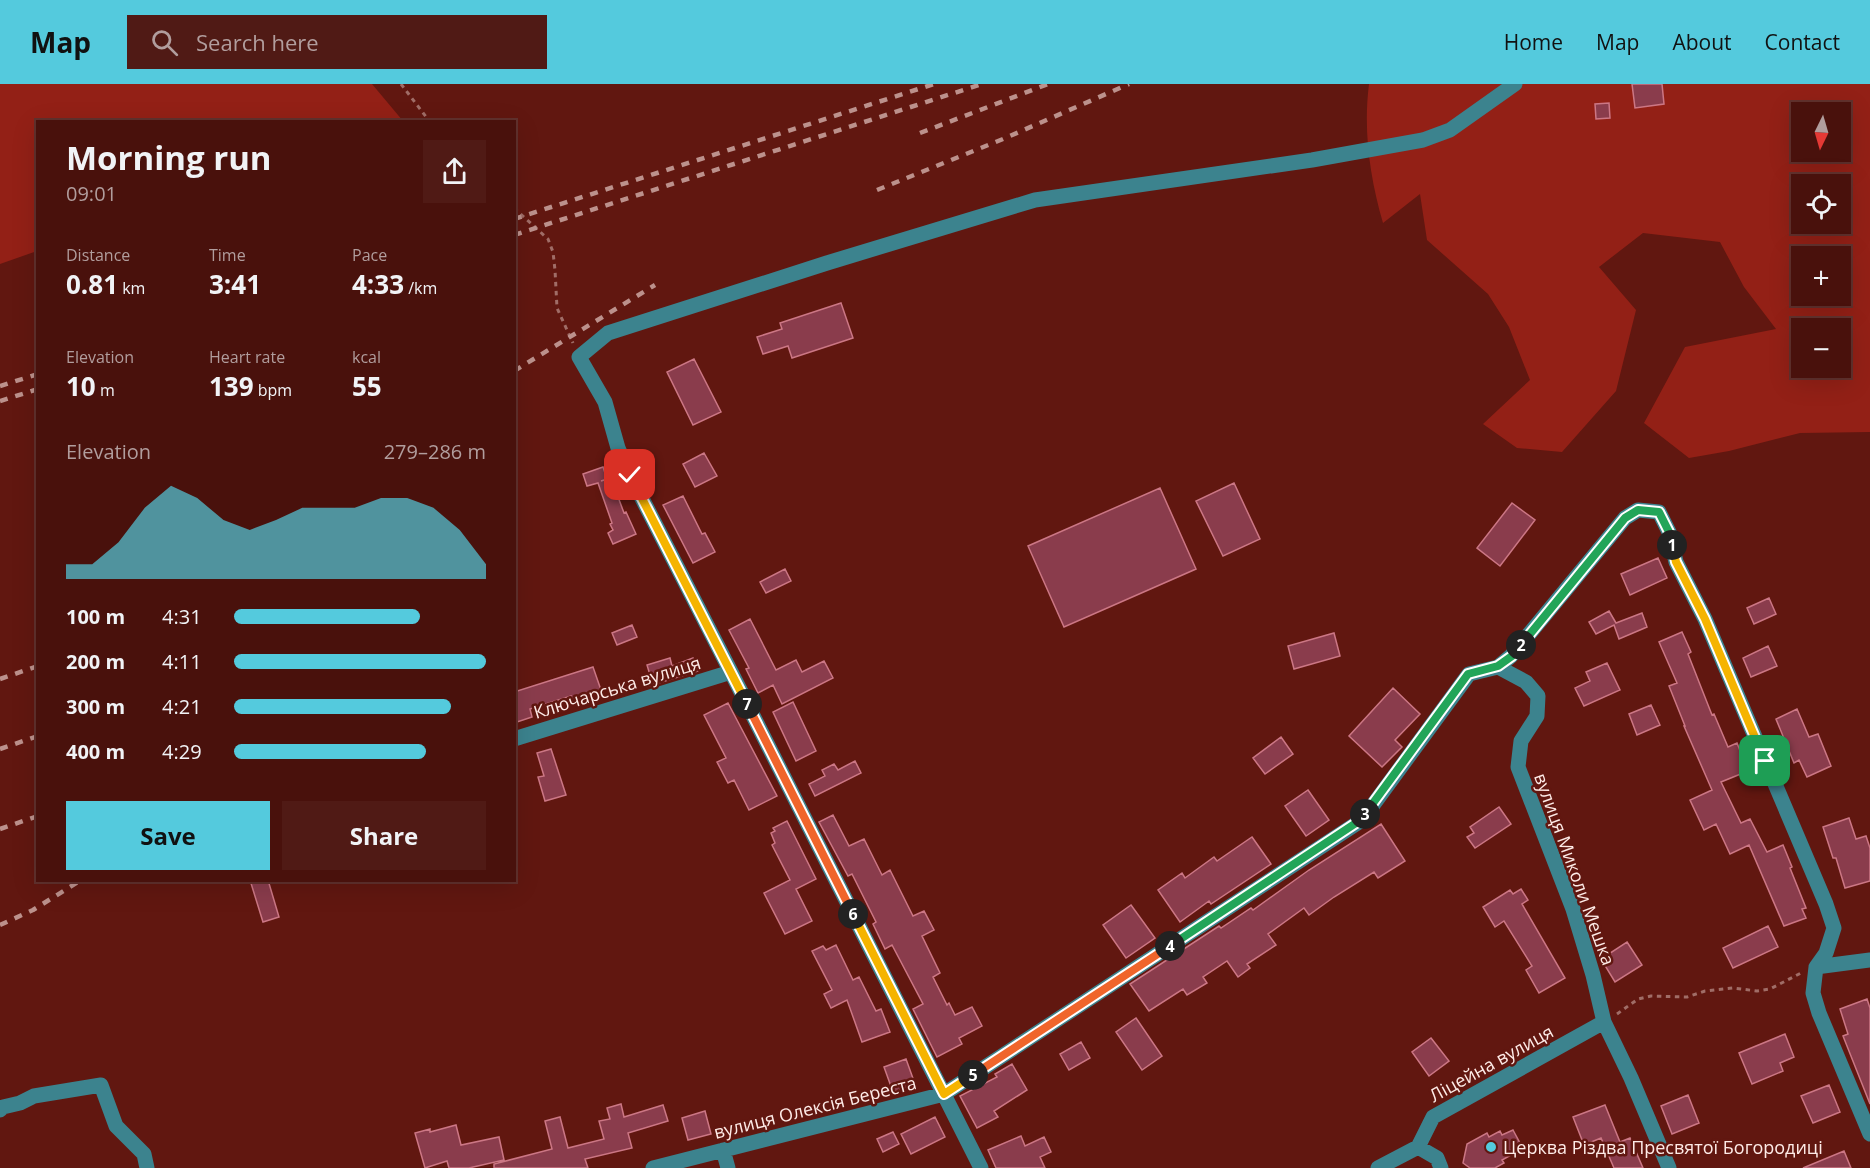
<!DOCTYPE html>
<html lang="en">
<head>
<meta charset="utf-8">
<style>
	body { margin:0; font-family:"Open Sans",sans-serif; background:#501a15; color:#f1f3f6; height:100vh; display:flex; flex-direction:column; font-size:22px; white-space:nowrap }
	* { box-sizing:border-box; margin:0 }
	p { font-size:20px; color:#b19d9d }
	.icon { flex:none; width:33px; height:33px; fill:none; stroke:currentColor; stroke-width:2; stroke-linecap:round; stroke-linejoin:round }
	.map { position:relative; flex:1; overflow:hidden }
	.panel { position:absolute; left:36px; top:36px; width:480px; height:762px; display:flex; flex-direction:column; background:#49110c; border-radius:0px; box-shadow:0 6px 24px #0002,0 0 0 2px #61312d }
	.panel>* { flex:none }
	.needle { width:39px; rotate:185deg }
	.controls { position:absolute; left:1791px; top:18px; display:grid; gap:12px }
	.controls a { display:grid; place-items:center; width:60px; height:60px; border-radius:0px; background:#49110c; box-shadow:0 6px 24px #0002,0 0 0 2px #61312d; font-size:30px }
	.pin { position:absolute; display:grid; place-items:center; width:51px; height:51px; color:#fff; margin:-26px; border-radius:12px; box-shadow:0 3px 9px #0006 }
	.km { position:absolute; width:30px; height:30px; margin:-15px; border-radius:50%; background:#222; color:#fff; font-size:16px; line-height:30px; text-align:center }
	.round { display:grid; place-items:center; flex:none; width:63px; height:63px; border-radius:0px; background:#501a15 }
	.overview { display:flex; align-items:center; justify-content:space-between; height:102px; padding:0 30px }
	h1 { font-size:33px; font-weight:700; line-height:45px }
	.metrics { display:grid; grid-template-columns:repeat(3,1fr); gap:9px; height:102px; padding:6px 30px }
	.metrics div { display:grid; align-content:center }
	.metrics b { font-size:26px; font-weight:700 }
	.metrics small { font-size:16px; font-weight:400 }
	.metrics p { font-size:16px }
	.chart { height:168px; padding:12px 30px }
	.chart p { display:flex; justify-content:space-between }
	.chart svg { width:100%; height:108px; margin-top:6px; fill:#54cadd; opacity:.7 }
	.cta { display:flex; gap:12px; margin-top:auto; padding:12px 30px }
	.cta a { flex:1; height:69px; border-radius:0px; background:#54cadd; color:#111; font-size:24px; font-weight:700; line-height:69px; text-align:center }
	.cta a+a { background:#501a15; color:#f1f3f6 }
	ul { padding:0 30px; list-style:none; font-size:20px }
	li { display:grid; grid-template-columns:96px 72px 1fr; align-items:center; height:45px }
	li i { height:15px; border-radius:8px; background:#54cadd }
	header { display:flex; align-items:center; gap:36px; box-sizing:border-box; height:84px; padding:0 30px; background:#54cadd; color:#111 }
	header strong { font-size:28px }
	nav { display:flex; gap:33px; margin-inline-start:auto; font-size:21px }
	.search { width:420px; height:54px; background:#501a15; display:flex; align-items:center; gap:15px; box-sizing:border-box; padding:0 21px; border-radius:0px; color:#b19d9d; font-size:22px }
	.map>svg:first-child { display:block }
	.green { fill:#932016; fill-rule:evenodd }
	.building { fill:#8a3c4c; stroke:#cc7785; stroke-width:1.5 }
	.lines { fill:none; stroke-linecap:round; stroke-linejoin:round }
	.path { stroke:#a06d67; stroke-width:3; stroke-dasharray:4.5 4.5; stroke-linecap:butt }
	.minor { stroke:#3c838e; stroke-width:15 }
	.rail { stroke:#bc918c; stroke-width:4.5; stroke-dasharray:8 8; stroke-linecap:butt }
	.split-1-casing { stroke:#fff; stroke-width:12 }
	.split-2-casing { stroke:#fff; stroke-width:12 }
	.split-3-casing { stroke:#fff; stroke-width:12 }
	.split-4-casing { stroke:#fff; stroke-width:12 }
	.split-5-casing { stroke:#fff; stroke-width:12 }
	.split-6-casing { stroke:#fff; stroke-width:12 }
	.split-7-casing { stroke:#fff; stroke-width:12 }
	.split-8-casing { stroke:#fff; stroke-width:12 }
	.split-1 { stroke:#f5b400; stroke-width:8 }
	.split-2 { stroke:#22a559; stroke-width:8 }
	.split-3 { stroke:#22a559; stroke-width:8 }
	.split-4 { stroke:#22a559; stroke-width:8 }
	.split-5 { stroke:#f0652b; stroke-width:8 }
	.split-6 { stroke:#f5b400; stroke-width:8 }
	.split-7 { stroke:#f0652b; stroke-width:8 }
	.split-8 { stroke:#f5b400; stroke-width:8 }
	.poi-dot { fill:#54cadd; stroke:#611710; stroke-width:2 }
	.labels { text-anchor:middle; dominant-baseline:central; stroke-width:5; stroke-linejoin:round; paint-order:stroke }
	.street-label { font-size:18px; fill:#feebe7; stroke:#611710 }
	.poi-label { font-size:18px; fill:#feebe7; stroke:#611710; text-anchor:start }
</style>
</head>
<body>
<header>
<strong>Map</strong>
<div class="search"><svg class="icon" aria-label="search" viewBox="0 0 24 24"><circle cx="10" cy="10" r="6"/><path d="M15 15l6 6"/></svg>Search here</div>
<nav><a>Home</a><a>Map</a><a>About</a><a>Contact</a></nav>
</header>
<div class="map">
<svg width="1870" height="1084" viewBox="0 0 1870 1084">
	<rect width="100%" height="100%" fill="#611710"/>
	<path class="green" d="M0,0H372L403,37L38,38L37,167L0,180Z
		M1369,0H1870V348L1800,349L1729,367L1689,374L1644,339L1685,263L1776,245L1744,203L1720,158L1643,149L1599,183L1636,226L1616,307L1562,368L1517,364L1483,340L1530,296L1509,243L1488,210L1427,156L1420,110L1383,139C1370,94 1363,47 1369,0ZM1802,28H1840V68H1802ZM1802,100H1840V140H1802ZM1802,172H1840V212H1802ZM1802,244H1840V284H1802Z"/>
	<path class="building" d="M1632,0H1662L1664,20L1635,24Z
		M1609,19L1610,34L1596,35L1595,20Z
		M841,219L853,254L792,274L788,262L763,270L757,253L782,245L780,239Z
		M694,275L721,328L693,341L667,288Z
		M704,369L717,392L695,403L683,380Z
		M603,383L607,395L601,397L611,394L624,429L626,428L636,450L613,460L608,449L613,446L610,440L612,439L598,399L587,402L583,390Z
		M1234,399L1260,455L1223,472L1196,417Z
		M1160,404L1196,485L1064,543L1028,462Z
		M683,412L702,450L705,449L715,468L693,479L663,421Z
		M1512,419L1535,436L1500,482L1477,464Z
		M1658,474L1667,494L1630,511L1621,490Z
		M785,485L791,497L766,509L760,498Z
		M1769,514L1776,530L1754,540L1747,524Z
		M1609,527L1616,539L1642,529L1647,543L1619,555L1614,541L1596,550L1589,538Z
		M750,535L776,586L796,576L802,588L824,577L833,594L782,620L773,601L758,609L746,585L749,584L729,546Z
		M632,541L637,553L617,561L612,549Z
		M1682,548L1691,568L1688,570L1712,631L1714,630L1728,663L1737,659L1748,687L1721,698L1741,739L1750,735L1767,768L1783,761L1792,783L1790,784L1806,824L1802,825L1806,834L1784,842L1749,761L1730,770L1716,740L1704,746L1690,716L1712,706L1684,642H1685L1669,602L1677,599L1659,558Z
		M1334,549L1340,572L1294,585L1288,562Z
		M1768,562L1777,582L1751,593L1743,574Z
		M670,574L672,582L693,574L698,587L645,603L642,594L650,591L647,581Z
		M1607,579L1620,606L1584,622L1575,604L1590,597L1586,588Z
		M593,583L601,606L571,615V612L530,625L532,633L514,639V608Z
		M1393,604L1420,630L1395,656L1402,663L1382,683L1349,652Z
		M793,618L816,667L796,677L773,628Z
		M728,619L777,712L749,726L734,696L728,699L717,678L726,674L704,631Z
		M1651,621L1660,641L1637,651L1629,630Z
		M1797,625L1809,653L1818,650L1831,682L1807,693L1799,676L1794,679L1776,635Z
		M1281,653L1293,670L1265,690L1253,674Z
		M551,665L566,711L545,717L538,693L544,692L537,669Z
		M855,677L861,689L815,712L809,700L825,692L822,686L834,680L838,686Z
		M1308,706L1329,736L1306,752L1285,722Z
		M1499,723L1511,740L1475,764L1467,753L1474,749L1470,743Z
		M833,731L849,762L864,755L882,791L890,786L913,832L924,827L934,846L922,852L940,889L933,893L947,921L949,919L955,931L972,923L982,942L959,954L962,960L937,973L913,925L923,920L892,861L885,865L873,840L876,838L852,790L848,792L819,738Z
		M1849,734L1856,755L1866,752L1870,764V797L1845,804L1836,774H1833L1823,743Z
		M787,737L816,795L796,805L812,837L785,850L764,809L790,796L772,761L775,759L771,749L775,747L773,744Z
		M1381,740L1405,777L1378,794L1374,788L1334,813L1309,831L1304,824L1268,850L1276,861L1247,880L1250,884L1238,893L1227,877L1203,893L1207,899L1187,911L1183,905L1149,927L1130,900L1219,842L1221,844L1251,824L1253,826L1309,786Z
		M1252,753L1271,780L1211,820L1209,817L1180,838L1158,806L1182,789L1185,794L1214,773L1217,777Z
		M250,796H268L279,833L263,838Z
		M1521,805L1528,816L1522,820L1565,894L1539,909L1526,886L1532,882L1504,837L1495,843L1483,823L1510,806L1513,810Z
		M1131,821L1155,854L1126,874L1103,841Z
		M1768,842L1778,863L1733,884L1723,864Z
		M1627,858L1642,881L1615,898L1601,875Z
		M836,861L853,896L859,893L876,927L881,925L890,948L862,958L847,916L831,924L824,910L832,906L812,867L823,862L826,866Z
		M1867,915L1870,924V1020L1843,952L1848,950L1840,925Z
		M1136,934L1162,972L1142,986L1116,948Z
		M1785,950L1794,973L1780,979L1783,987L1752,1000L1739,969Z
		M1431,954L1449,977L1429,992L1412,968Z
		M1081,958L1090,974L1069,986L1060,970Z
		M906,975L915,1000L893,1008L884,983Z
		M1012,980L1027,1006L994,1027L998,1033L977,1044L960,1012L997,993L995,990Z
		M1829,1001L1840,1028L1813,1039L1801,1012Z
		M1688,1011L1699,1039L1672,1050L1661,1022Z
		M621,1020L624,1033L663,1021L668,1037L628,1049L632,1064L585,1075L588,1084H494V1080L552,1065L545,1037L560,1033L568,1064L604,1055L599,1037L610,1035L607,1024Z
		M1605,1021L1620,1058L1630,1054L1643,1084H1614L1601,1054L1584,1061L1573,1033Z
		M705,1027L711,1050L688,1056L682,1034Z
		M935,1033L945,1053L911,1070L901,1050Z
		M456,1041L461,1061L499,1053L504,1076L469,1084H449L447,1077L425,1084L415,1049L430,1045V1048Z
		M1513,1046L1521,1061L1511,1066L1513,1070L1502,1076L1504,1079L1495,1084H1470L1463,1079L1467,1060L1487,1049L1489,1053L1500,1047L1502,1051Z
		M893,1048L899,1060L883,1068L877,1055Z
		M1021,1052L1025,1062L1044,1053L1051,1068L1040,1073L1045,1084H996L988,1066Z
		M1844,1067L1851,1084H1803Z"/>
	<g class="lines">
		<path class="path" d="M401,0L430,38
			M514,124L548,155L553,168L555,186L557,224L573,259
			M1617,930L1638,915L1651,912L1687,913L1705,907L1733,904L1757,907L1770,905L1801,889"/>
		<path class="minor" d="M1498,583L1526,598L1538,612L1537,632L1521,657L1518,683L1573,825L1593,891L1604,938L1631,994L1669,1084
			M514,655L731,588
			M1816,883L1870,876
			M0,1026L3,1023L20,1019L34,1012L101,1001L116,1042L144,1070L147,1084
			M1418,1063L1437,1074L1441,1084
			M723,1066L728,1084
			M653,1084L944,1010L1362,736L1469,590L1498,583L1511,572L1625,434L1638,426L1659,428L1669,448L1676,478L1705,535L1826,820L1834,844L1826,869L1816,883L1813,909L1819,929L1870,1050
			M981,1084L731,588L630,391L618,364L605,318L579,273L608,249L827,179L1035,116L1312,76L1423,56L1450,46L1515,0
			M1378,1084L1418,1063L1433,1033L1604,938"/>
		<path class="rail" d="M920,49L1048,0
			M877,106L1003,55L1129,0
			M514,135L934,0
			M514,151L982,0
			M514,287L655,201
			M0,302L38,290
			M0,317L38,305
			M0,595L38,582
			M0,665L38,652
			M0,745L38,732
			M0,841L33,826L81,796"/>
	</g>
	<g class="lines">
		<defs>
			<path id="split-1" d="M1672,461L1676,478L1705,535L1765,677"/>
			<path id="split-2" d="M1521,561L1625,434L1638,426L1659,428L1669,448L1672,461"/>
			<path id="split-3" d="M1365,730L1468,590L1498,582L1512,572L1521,561"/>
			<path id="split-4" d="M1170,862L1362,735L1365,730"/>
			<path id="split-5" d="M973,991L1170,862"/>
			<path id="split-6" d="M853,830L944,1010L973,991"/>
			<path id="split-7" d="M747,620L853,830"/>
			<path id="split-8" d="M630,391L747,620"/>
		</defs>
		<use href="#split-1" class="split-1-casing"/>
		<use href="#split-2" class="split-2-casing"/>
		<use href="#split-3" class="split-3-casing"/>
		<use href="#split-4" class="split-4-casing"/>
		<use href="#split-5" class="split-5-casing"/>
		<use href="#split-6" class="split-6-casing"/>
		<use href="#split-7" class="split-7-casing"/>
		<use href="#split-8" class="split-8-casing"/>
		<use href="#split-1" class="split-1"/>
		<use href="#split-2" class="split-2"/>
		<use href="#split-3" class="split-3"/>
		<use href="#split-4" class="split-4"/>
		<use href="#split-5" class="split-5"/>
		<use href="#split-6" class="split-6"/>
		<use href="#split-7" class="split-7"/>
		<use href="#split-8" class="split-8"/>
	</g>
	<circle class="poi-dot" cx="1491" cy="1063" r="6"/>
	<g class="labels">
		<g class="street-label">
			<text transform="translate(617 603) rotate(-17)">Ключарська вулиця</text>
			<text transform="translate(1575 785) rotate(70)">вулиця Миколи Мешка</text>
			<text transform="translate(1491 979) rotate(-29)">Ліцейна вулиця</text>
			<text transform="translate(815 1023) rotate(-14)">вулиця Олексія Береста</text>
		</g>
		<g class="poi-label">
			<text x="1503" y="1063">Церква Різдва Пресвятої Богородиці</text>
		</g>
	</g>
</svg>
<div class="controls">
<a><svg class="needle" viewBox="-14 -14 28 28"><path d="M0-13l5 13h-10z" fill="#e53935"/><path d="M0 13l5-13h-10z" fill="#b19d9d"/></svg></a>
<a><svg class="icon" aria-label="locate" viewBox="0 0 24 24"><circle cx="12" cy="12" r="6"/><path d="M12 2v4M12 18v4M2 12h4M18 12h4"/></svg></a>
<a>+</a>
<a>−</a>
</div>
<div class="pin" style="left:1765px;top:677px;background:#1e9e55"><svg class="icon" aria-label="arrive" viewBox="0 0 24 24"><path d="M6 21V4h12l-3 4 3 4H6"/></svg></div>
<div class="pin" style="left:630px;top:391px;background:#d93025"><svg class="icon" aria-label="check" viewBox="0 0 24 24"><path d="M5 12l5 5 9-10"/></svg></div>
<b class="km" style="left:1672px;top:461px">1</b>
<b class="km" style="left:1521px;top:561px">2</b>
<b class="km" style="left:1365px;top:730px">3</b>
<b class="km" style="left:1170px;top:862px">4</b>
<b class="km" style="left:973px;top:991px">5</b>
<b class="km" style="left:853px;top:830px">6</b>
<b class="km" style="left:747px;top:620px">7</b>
<section class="panel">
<div class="overview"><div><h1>Morning run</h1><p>09:01</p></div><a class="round"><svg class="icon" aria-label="share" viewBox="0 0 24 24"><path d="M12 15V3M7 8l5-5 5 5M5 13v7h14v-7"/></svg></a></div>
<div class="metrics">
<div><p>Distance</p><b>0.81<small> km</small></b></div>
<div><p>Time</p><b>3:41</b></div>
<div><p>Pace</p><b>4:33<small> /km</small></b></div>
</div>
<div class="metrics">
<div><p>Elevation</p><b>10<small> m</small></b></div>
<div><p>Heart rate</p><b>139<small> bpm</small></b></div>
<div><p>kcal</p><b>55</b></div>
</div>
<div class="chart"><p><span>Elevation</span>279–286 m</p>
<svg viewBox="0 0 160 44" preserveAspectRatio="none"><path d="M0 44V38L10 38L20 29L30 15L40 6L50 11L60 20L70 24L80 20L90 15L100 15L110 15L120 11L130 11L140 15L150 24L160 38V44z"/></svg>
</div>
<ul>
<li><b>100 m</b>4:31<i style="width:74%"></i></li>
<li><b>200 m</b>4:11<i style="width:100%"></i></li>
<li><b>300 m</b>4:21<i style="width:86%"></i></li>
<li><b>400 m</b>4:29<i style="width:76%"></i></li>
</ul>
<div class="cta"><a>Save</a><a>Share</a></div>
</section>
</div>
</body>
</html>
